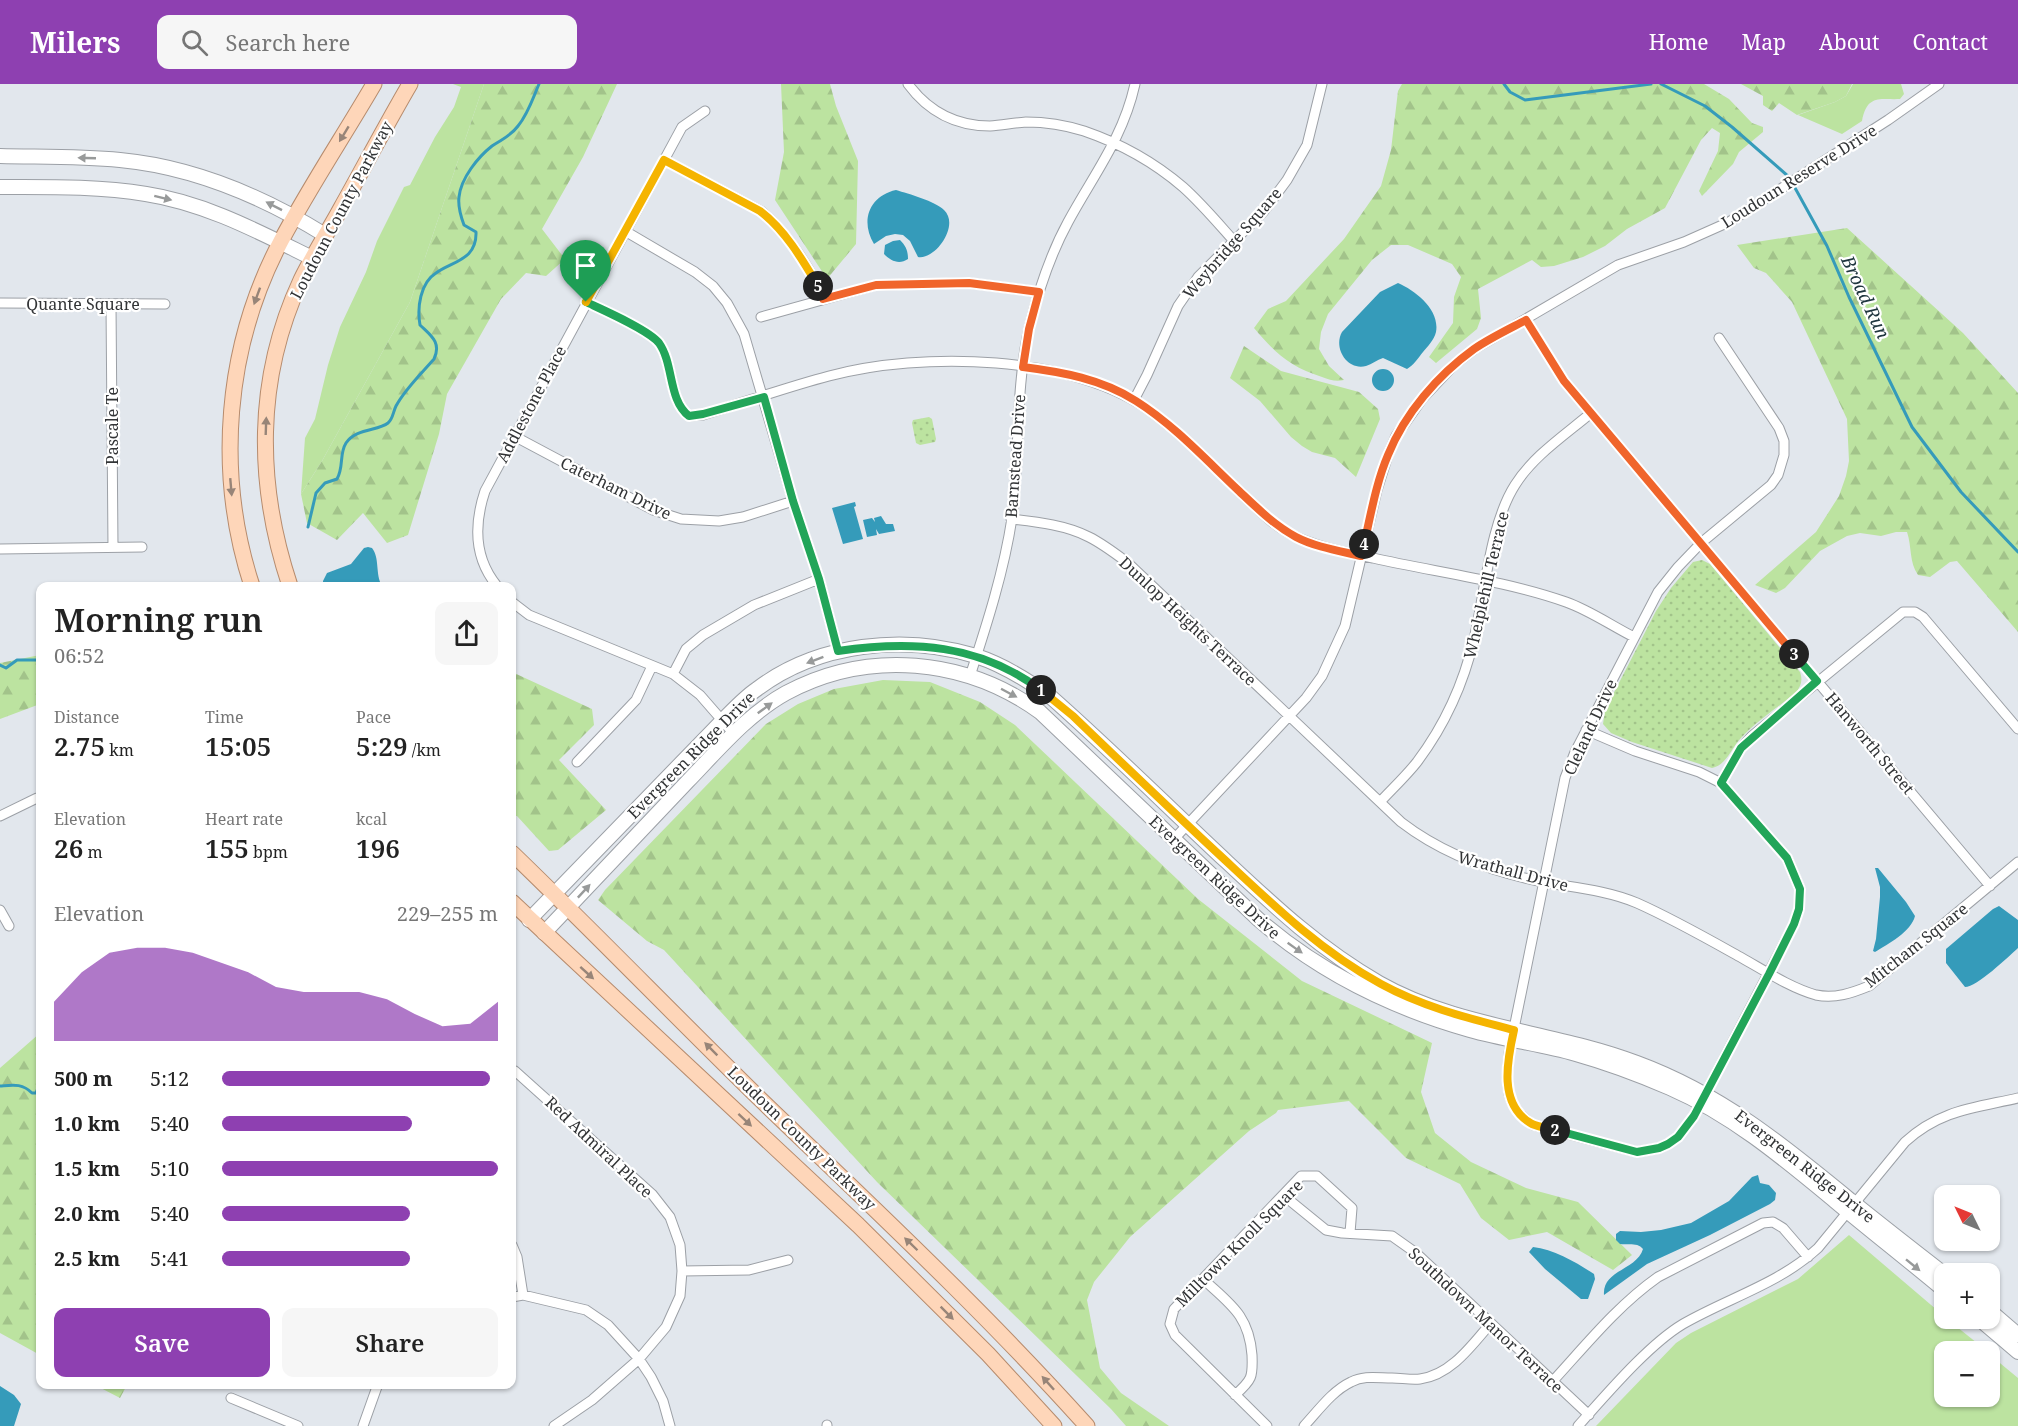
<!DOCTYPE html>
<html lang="en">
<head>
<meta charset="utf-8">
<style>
	body { margin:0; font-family:"Noto Serif",serif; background:#f6f6f6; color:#222; height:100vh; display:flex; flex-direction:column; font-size:22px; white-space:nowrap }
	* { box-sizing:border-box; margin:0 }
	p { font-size:20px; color:#767676 }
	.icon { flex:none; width:33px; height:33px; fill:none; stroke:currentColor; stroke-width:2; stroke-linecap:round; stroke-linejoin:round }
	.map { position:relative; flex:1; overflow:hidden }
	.drawer { position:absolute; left:36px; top:498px; width:480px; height:807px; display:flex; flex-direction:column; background:#fff; border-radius:12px; box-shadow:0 2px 4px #0004 }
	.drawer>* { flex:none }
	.needle { width:39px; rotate:313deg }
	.fabs { position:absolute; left:1934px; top:1101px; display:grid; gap:12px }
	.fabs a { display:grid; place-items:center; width:66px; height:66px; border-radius:12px; background:#fff; box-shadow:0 2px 4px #0004; font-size:30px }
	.pin { position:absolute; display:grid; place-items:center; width:51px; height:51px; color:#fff; margin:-62px -26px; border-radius:50% 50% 50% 0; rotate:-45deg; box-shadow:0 0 6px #0007 }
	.pin .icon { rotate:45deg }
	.km { position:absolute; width:30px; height:30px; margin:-15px; border-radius:50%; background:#222; color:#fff; font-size:16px; line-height:30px; text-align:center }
	.round { display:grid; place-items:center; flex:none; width:63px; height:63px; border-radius:12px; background:#f6f6f6 }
	.overview { display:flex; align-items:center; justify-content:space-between; height:102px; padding:0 18px }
	h1 { font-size:33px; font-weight:600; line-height:45px }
	.figures { display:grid; grid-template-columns:repeat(3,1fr); gap:9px; height:102px; padding:6px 18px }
	.figures div { display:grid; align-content:center }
	.figures b { font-size:26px; font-weight:600 }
	.figures small { font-size:16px; font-weight:400 }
	.figures p { font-size:16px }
	.chart { height:168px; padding:12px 18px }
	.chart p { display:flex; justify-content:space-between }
	.chart svg { width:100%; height:108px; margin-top:6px; fill:#8e40b1; opacity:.7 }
	.primary-button { display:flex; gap:12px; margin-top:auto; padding:12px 18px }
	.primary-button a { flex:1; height:69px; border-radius:12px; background:#8e40b1; color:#fff; font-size:24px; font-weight:600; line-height:69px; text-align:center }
	.primary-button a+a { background:#f6f6f6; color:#222 }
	ul { padding:0 18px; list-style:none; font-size:20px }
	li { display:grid; grid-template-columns:96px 72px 1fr; align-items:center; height:45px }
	li i { height:15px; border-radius:8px; background:#8e40b1 }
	header { display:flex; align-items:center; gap:36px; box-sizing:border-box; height:84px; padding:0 30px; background:#8e40b1; color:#fff }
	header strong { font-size:28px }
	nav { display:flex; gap:33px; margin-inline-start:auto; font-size:21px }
	.search { width:420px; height:54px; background:#f6f6f6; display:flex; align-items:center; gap:15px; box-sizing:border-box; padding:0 21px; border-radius:12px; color:#767676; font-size:22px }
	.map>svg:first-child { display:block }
	.green { fill:#bce3a0 }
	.forest { fill:url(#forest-firs) }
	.park { fill:url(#park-dots) }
	.water { fill:#359bba }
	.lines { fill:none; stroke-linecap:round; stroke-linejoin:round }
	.stream { stroke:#359bba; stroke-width:3 }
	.street-casing { stroke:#9ca0a6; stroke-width:11 }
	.secondary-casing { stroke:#9ca0a6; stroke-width:16 }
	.primary-casing { stroke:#b68b6d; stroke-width:17 }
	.street { stroke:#fff; stroke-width:9 }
	.secondary { stroke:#fff; stroke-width:14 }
	.primary { stroke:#fed6b9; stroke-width:15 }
	.oneway { fill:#988578 }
	.oneway2 { fill:#989a9a }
	.split-1-casing { stroke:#fff; stroke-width:12 }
	.split-2-casing { stroke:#fff; stroke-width:12 }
	.split-3-casing { stroke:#fff; stroke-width:12 }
	.split-4-casing { stroke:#fff; stroke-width:12 }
	.split-5-casing { stroke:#fff; stroke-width:12 }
	.split-6-casing { stroke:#fff; stroke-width:12 }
	.split-1 { stroke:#22a559; stroke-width:8 }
	.split-2 { stroke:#f5b400; stroke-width:8 }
	.split-3 { stroke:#22a559; stroke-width:8 }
	.split-4 { stroke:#f0652b; stroke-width:8 }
	.split-5 { stroke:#f0652b; stroke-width:8 }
	.split-6 { stroke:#f5b400; stroke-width:8 }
	.labels { text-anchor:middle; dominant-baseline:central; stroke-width:4.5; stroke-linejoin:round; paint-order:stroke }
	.street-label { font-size:16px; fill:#323436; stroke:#fff }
	.water-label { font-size:18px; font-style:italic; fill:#20373f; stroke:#fff }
</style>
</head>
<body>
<header>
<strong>Milers</strong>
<div class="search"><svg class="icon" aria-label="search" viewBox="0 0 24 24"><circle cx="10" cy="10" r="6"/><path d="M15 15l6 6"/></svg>Search here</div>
<nav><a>Home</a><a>Map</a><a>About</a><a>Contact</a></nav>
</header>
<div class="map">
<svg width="2018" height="1342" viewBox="0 0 2018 1342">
	<defs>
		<pattern id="forest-firs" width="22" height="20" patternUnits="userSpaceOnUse" patternTransform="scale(1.5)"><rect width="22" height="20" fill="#bce3a0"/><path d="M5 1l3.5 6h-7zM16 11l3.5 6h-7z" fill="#a2c38a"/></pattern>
		<pattern id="park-dots" width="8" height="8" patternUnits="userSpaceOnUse" patternTransform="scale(1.5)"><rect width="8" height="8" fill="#bce3a0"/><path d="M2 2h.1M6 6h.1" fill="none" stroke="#a2c38a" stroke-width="1.8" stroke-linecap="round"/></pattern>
	</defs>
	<rect width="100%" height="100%" fill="#e2e7ed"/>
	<path class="green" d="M453,0H484L410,218L322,377L301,410L305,354L315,335L328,281L340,243L366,188L377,157L404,103L410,101L435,53L454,23L461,3Z
		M1853,0H1901L1904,10L1900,15C1880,16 1867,10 1862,37L1842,50L1798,31L1835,18L1846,12Z
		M1849,1151L1944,1232V1234L1947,1235L1987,1267L1944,1268V1312H1989V1270L2018,1294V1342H1596L1676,1259L1691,1249L1798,1195Z"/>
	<path class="forest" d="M484,0H617L583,73L542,145L565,175L546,192L526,189L501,215L447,310L439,350L408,451L387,459L363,429L337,456L307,439L301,410L322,377L410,218Z
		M781,0H830L836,22L858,77L856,160L827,195L775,116L784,68Z
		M1402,0H1704L1729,15L1752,39L1763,43V48L1739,68L1733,80L1702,112L1699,107L1718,67L1720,49L1712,44L1701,56L1665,124L1627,145L1605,162L1583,173L1554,182L1541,183L1532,176L1478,205L1481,234L1477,245L1436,279L1429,273L1453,239L1454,213L1461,193L1452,180L1408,161H1391L1372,176L1328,230L1321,248L1319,265L1329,282L1344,296C1336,298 1330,296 1322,293C1290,283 1275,269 1254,244L1268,225L1286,217L1344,155L1381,102L1391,66L1398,7Z
		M1741,0H1852L1846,12L1835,18L1797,31L1779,19L1772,27L1763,21V12Z
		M1847,144L1963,249L2018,309V548L1957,477L1950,478L1930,493L1918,491C1909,478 1912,463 1907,448H1896L1881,452L1860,449L1847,452L1820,467L1785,504L1776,509L1755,501L1816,448L1839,412L1846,392L1849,377L1847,335L1792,218L1766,189L1754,184L1737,161Z
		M1244,262L1281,287L1359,308L1378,325L1380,335L1356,393L1335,374L1312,368L1302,362L1291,353L1260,317L1230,294Z
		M40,571V620L0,635V579Z
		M512,588L592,625L594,641L559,676L606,726L558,766L549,767L517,732H512Z
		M883,596L930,598L980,618L1015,641L1198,815L1302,897L1432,959L1421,1008L1435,1049L1471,1078L1526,1104L1578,1118L1632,1171L1613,1186L1547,1148L1509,1156L1481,1134L1460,1100L1406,1074L1349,1017L1278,1026L1276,1029L1249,1047L1130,1153L1094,1198L1087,1216L1100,1284L1121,1309L1169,1342H1126L1111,1325L877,1098L664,866L647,857L598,816L605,806L766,640L798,620L834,605Z
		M40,949V1271L0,1249V984Z
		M95,1301L127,1300V1301L120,1314Z"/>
	<path class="park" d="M929,333L932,335L936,355L935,358L920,361L916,359L912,339L913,336Z
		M1702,476L1710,480L1800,588C1803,597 1801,601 1796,609C1778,623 1757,637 1741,654C1731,664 1727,681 1712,684L1632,658L1611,649L1603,640L1605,626L1656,527L1671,504L1693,478Z"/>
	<path class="water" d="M896,106C909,110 935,117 944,126C960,141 936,176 918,173L910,157L903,151L895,150L886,152L874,160C860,137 869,112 896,106Z
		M900,156C906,162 908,167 908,175C899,181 891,177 884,170L885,161L893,157Z
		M1398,199C1416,207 1440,226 1436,248C1434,256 1428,262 1423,268C1418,274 1414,281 1407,285L1383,274C1377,276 1372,280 1366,282C1347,287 1333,264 1342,248L1380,208Z
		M1372 296a11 11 0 1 1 22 0a11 11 0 1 1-22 0Z
		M855,418L856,422L854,423L863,455L843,460L832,424Z
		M881,432L886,440H893L895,447L879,450L876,445L877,451L867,453L863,436L872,434L875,438L874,434Z
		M368,463L372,464C380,474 375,490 382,502H323V497L327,489L351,480L364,464Z
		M1875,784H1878L1906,818L1915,832C1911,848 1888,860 1875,868L1873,867L1876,855L1880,813V803Z
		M1999,822L2018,836V864C2008,873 1977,903 1965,903L1946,879V865L1993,825Z
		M1758,1091L1760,1099L1769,1101L1776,1109L1775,1116L1770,1120L1710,1151L1647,1180L1604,1211C1602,1186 1637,1186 1643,1165C1638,1158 1628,1161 1620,1160L1616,1156V1150L1620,1147L1641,1148L1661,1146L1691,1139L1729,1117L1752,1093Z
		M1533,1163C1554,1165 1577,1179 1594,1190L1595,1195L1588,1215H1581L1545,1185L1529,1168Z
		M0,1302L14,1311L21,1320L14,1342H0Z"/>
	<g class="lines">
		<path class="stream" d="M1504,0L1510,8L1525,16L1651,0
			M1661,0L1705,22L1732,43L1789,93L1827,162L1849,213L1912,343L1961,408L2018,468
			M308,443L316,409L325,399L337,395C344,383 339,370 346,359C356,344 378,347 388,339C393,335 393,328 396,322C405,305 421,290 434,275C442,258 430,251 420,241C417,224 420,199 436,189C453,177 477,176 476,148L464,141C461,133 458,121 459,113C461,94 478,73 492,62C502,55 510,53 518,42C528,30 533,14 539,0
			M0,581L6,584L17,576H40
			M0,1002C13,1001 22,999 32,1009H36L40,999"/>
		<defs>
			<path id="street" d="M908,0C928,27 955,42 990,42C1002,41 1014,39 1026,38C1046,38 1065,41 1084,47C1119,59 1155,79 1183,103C1201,119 1217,138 1233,156
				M664,76L761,127C785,147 812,185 823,215
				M625,147L695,188L713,202L727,219L744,250L793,417L819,495L838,567
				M586,218C603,226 649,246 659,259C674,280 668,316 689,332L703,331C745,318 787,303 829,292C921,267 1075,270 1153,329C1184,352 1212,381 1240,408C1258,425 1276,445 1299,454C1323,464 1348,469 1373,474C1435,488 1507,497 1566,518C1589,526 1612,542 1634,553
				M0,219L165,220
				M111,221L113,463
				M761,233L876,201L969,199L1039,208
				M1526,236L1564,297L1591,329L1990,802
				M1134,316L1147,291L1178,222L1198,193L1264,127L1287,96L1307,61L1322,0
				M514,352L653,426L681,435L719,437L743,433L793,417
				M1011,435C1037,438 1066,441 1089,453C1103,460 1116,470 1128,479L1401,738C1444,771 1495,789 1548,799C1578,804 1609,807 1637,819C1673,835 1708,855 1742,874C1765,887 1791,904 1816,911C1835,915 1852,909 1869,902L2018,778
				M0,465L142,463
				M497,502C474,474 474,440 485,407L682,43L705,27
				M512,518L529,531L673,590L700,611L734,650
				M673,590L686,565L703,551L754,521L819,495
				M970,592C987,540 1004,487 1012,434C1020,371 1015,307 1029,244C1038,208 1050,171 1068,138C1094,90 1123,54 1135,0
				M1586,646L1635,667L1699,688L1721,699L1787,774L1800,805L1799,825L1794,840L1694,1032L1678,1053L1668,1060L1659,1064L1637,1068L1533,1041C1504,1021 1506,1002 1509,969L1565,694L1575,668L1658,508L1678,483L1701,459L1771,401L1778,391L1784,371V357L1779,344L1719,254
				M577,678L636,616L652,582
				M1721,699L1741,664L1752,652L1903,528H1915L1923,533L2018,645
				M1380,718C1392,705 1406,692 1417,678C1444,642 1464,598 1474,555C1485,509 1490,440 1515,401C1533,372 1565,351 1591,329
				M0,732L37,714
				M1174,755L1306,614L1322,592L1345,542L1377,406L1388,371L1396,352L1422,315L1454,281L1476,264L1618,181L1684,158L1729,138L1888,36L1939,0
				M0,826L9,842
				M515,987L652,1110L670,1133L680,1161L682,1187L680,1212L666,1243L639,1275L592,1316L554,1342
				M1283,1111L1326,1146L1342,1149L1392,1152L1416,1169L1589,1331
				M512,1161L517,1173L523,1211
				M682,1187L749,1186L788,1176
				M1203,1195C1230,1220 1249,1231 1252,1271C1253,1293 1252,1296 1235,1311
				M512,1213L523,1211L586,1226L608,1241L639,1275L651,1293L663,1317L670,1342
				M1552,1298C1586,1261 1617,1222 1658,1193L1763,1139L1773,1138L1783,1144L1808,1173
				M231,1314L298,1342
				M827,1341V1342
				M363,1342L378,1300
				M1267,1342L1175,1251L1170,1240L1174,1225L1301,1092H1317L1352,1124L1350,1149
				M1304,1342C1318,1327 1332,1307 1351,1298C1364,1291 1378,1294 1392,1294C1401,1294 1411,1296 1420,1295C1451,1291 1472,1261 1491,1239
				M1578,1342C1606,1311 1648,1261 1683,1240C1728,1214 1779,1200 1818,1164L1905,1058C1940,1026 1974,1024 2018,1014"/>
			<path id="secondary" d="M0,72C40,73 80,72 120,76C194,83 262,112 325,151
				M0,103C48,103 98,102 146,110C205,119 259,148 312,174
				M529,836L723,636C734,625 745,613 757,605C818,559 904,550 976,572C1004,581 1029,597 1052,614C1112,667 1168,723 1227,778C1275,823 1321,866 1379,899C1458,944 1553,947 1637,979C1721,1010 1783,1061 1850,1116C1881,1141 1913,1166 1944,1190
				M544,849C592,799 640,748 688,697C718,666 748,630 786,609C868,565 965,574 1040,628L1258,835C1319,888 1392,924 1470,946C1505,956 1541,960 1576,970C1608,979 1640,991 1670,1004C1732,1031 1783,1074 1835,1117C1871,1147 1908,1176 1944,1206
				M1989,1226L2018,1251
				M1978,1234L2018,1268"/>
			<path id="primary" d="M252,502C215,389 225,263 281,157C309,104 343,53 374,0
				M290,502C256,400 255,295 301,196C313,171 328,148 341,124C364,83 386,41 410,0
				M512,769C596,850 677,934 760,1015C871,1122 984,1227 1087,1342
				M512,818L858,1141L988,1270L1054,1342"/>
		</defs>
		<use href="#street" class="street-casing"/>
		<use href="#secondary" class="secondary-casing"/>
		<use href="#primary" class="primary-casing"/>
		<use href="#street" class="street"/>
		<use href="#secondary" class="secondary"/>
		<use href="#primary" class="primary"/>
	</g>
	<defs><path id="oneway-solid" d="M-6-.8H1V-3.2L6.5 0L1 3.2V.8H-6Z" transform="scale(1.5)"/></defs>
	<g class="oneway">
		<use href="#oneway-solid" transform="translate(344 50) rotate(121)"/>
		<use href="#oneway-solid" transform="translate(257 212) rotate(110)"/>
		<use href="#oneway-solid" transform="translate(266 342) rotate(-88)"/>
		<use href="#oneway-solid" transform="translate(231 403) rotate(85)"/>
		<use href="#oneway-solid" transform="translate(587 889) rotate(42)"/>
		<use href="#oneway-solid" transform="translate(711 965) rotate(-135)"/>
		<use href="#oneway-solid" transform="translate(745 1036) rotate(43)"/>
		<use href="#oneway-solid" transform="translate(911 1160) rotate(-136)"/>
		<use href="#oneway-solid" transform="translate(947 1229) rotate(45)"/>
		<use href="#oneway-solid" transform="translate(1048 1299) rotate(-132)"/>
	</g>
	<g class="oneway2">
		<use href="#oneway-solid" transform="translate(87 74) rotate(-178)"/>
		<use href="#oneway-solid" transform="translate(163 114) rotate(14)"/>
		<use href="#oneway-solid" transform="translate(274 122) rotate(-153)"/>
		<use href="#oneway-solid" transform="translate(815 576) rotate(159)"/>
		<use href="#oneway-solid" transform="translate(1009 609) rotate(28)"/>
		<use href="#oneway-solid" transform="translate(765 624) rotate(-36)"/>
		<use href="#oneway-solid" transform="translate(584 807) rotate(-47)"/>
		<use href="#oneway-solid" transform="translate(1295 864) rotate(35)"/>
		<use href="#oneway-solid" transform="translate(1913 1181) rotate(39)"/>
	</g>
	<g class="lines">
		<defs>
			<path id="split-1" d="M586,218C603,226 649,246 659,259C674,280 668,316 689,332L703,330L764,313L793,417L819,495L838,567C912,556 979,560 1041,606"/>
			<path id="split-2" d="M1041,606L1073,632C1123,680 1174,729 1225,776C1274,822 1322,868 1381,900C1423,923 1468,934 1514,946C1507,977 1498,1021 1532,1040C1539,1043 1547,1044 1555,1046"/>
			<path id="split-3" d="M1555,1046L1637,1068L1659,1064L1668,1060L1678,1053L1694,1032L1769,890L1794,840L1799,825L1800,805L1787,774L1721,699L1741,664L1817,597L1794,570"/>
			<path id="split-4" d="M1364,460C1371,430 1376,399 1388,371C1405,329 1438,291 1474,265C1490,254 1509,245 1526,236L1564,297L1794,570"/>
			<path id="split-5" d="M818,202L823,215L876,201L969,199L1039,208L1029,245L1023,283C1062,288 1102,295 1136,317C1174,341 1206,376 1239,407C1257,424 1274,441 1296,453C1315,463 1340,467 1361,472L1364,460"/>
			<path id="split-6" d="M586,218L664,76L760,127C785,146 802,175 818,202"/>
		</defs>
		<use href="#split-1" class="split-1-casing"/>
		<use href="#split-2" class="split-2-casing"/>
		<use href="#split-3" class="split-3-casing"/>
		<use href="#split-4" class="split-4-casing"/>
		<use href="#split-5" class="split-5-casing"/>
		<use href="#split-6" class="split-6-casing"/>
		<use href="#split-1" class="split-1"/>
		<use href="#split-2" class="split-2"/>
		<use href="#split-3" class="split-3"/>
		<use href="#split-4" class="split-4"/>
		<use href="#split-5" class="split-5"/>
		<use href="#split-6" class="split-6"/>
	</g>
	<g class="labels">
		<g class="street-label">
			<text transform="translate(1799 92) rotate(-32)">Loudoun Reserve Drive</text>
			<text transform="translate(341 126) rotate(-62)">Loudoun County Parkway</text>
			<text transform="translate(1232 159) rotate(-49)">Weybridge Square</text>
			<text x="83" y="220">Quante Square</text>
			<text transform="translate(531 320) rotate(-62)">Addlestone Place</text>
			<text transform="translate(112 342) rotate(-90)">Pascale Te</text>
			<text transform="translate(1015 372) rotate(-86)">Barnstead Drive</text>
			<text transform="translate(616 404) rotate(26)">Caterham Drive</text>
			<text transform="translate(1486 501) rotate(-77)">Whelplehill Terrace</text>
			<text transform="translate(1188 537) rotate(43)">Dunlop Heights Terrace</text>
			<text transform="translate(1590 643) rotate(-65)">Cleland Drive</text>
			<text transform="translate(1870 659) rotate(50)">Hanworth Street</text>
			<text transform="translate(691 671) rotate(-45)">Evergreen Ridge Drive</text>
			<text transform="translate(1513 787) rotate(15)">Wrathall Drive</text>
			<text transform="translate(1215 793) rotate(43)">Evergreen Ridge Drive</text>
			<text transform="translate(1916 861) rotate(-38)">Mitcham Square</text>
			<text transform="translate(802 1054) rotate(44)">Loudoun County Parkway</text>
			<text transform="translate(599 1063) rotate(43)">Red Admiral Place</text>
			<text transform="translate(1805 1082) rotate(38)">Evergreen Ridge Drive</text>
			<text transform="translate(1239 1159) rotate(-45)">Milltown Knoll Square</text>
			<text transform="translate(1486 1236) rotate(43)">Southdown Manor Terrace</text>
		</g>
		<g class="water-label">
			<text transform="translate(1866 213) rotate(65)">Broad Run</text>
		</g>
	</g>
</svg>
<div class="fabs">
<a><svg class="needle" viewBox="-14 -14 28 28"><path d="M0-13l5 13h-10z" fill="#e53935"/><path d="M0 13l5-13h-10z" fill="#767676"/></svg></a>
<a>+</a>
<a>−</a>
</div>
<div class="pin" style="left:586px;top:218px;background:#1e9e55"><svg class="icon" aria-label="arrive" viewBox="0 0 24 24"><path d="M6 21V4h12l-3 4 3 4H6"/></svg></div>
<b class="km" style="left:1041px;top:606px">1</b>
<b class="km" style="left:1555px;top:1046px">2</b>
<b class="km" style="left:1794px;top:570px">3</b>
<b class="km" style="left:1364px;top:460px">4</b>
<b class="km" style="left:818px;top:202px">5</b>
<section class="drawer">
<div class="overview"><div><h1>Morning run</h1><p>06:52</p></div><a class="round"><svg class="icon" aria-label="share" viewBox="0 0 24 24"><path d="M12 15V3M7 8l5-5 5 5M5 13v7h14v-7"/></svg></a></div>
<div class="figures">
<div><p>Distance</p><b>2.75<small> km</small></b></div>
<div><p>Time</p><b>15:05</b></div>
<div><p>Pace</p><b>5:29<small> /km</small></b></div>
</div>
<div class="figures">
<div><p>Elevation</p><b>26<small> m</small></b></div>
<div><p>Heart rate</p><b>155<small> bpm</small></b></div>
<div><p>kcal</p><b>196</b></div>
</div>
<div class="chart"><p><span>Elevation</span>229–255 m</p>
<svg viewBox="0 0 160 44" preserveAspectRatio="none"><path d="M0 44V28L10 16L20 8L30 6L40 6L50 8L60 12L70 16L80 22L90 24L100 24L110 24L120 27L130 33L140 38L150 37L160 28V44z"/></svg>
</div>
<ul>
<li><b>500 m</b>5:12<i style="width:97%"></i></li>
<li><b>1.0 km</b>5:40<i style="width:69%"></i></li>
<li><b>1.5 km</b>5:10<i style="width:100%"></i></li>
<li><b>2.0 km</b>5:40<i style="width:68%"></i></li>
<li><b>2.5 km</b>5:41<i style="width:68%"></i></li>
</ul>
<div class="primary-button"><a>Save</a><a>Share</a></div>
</section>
</div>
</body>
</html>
